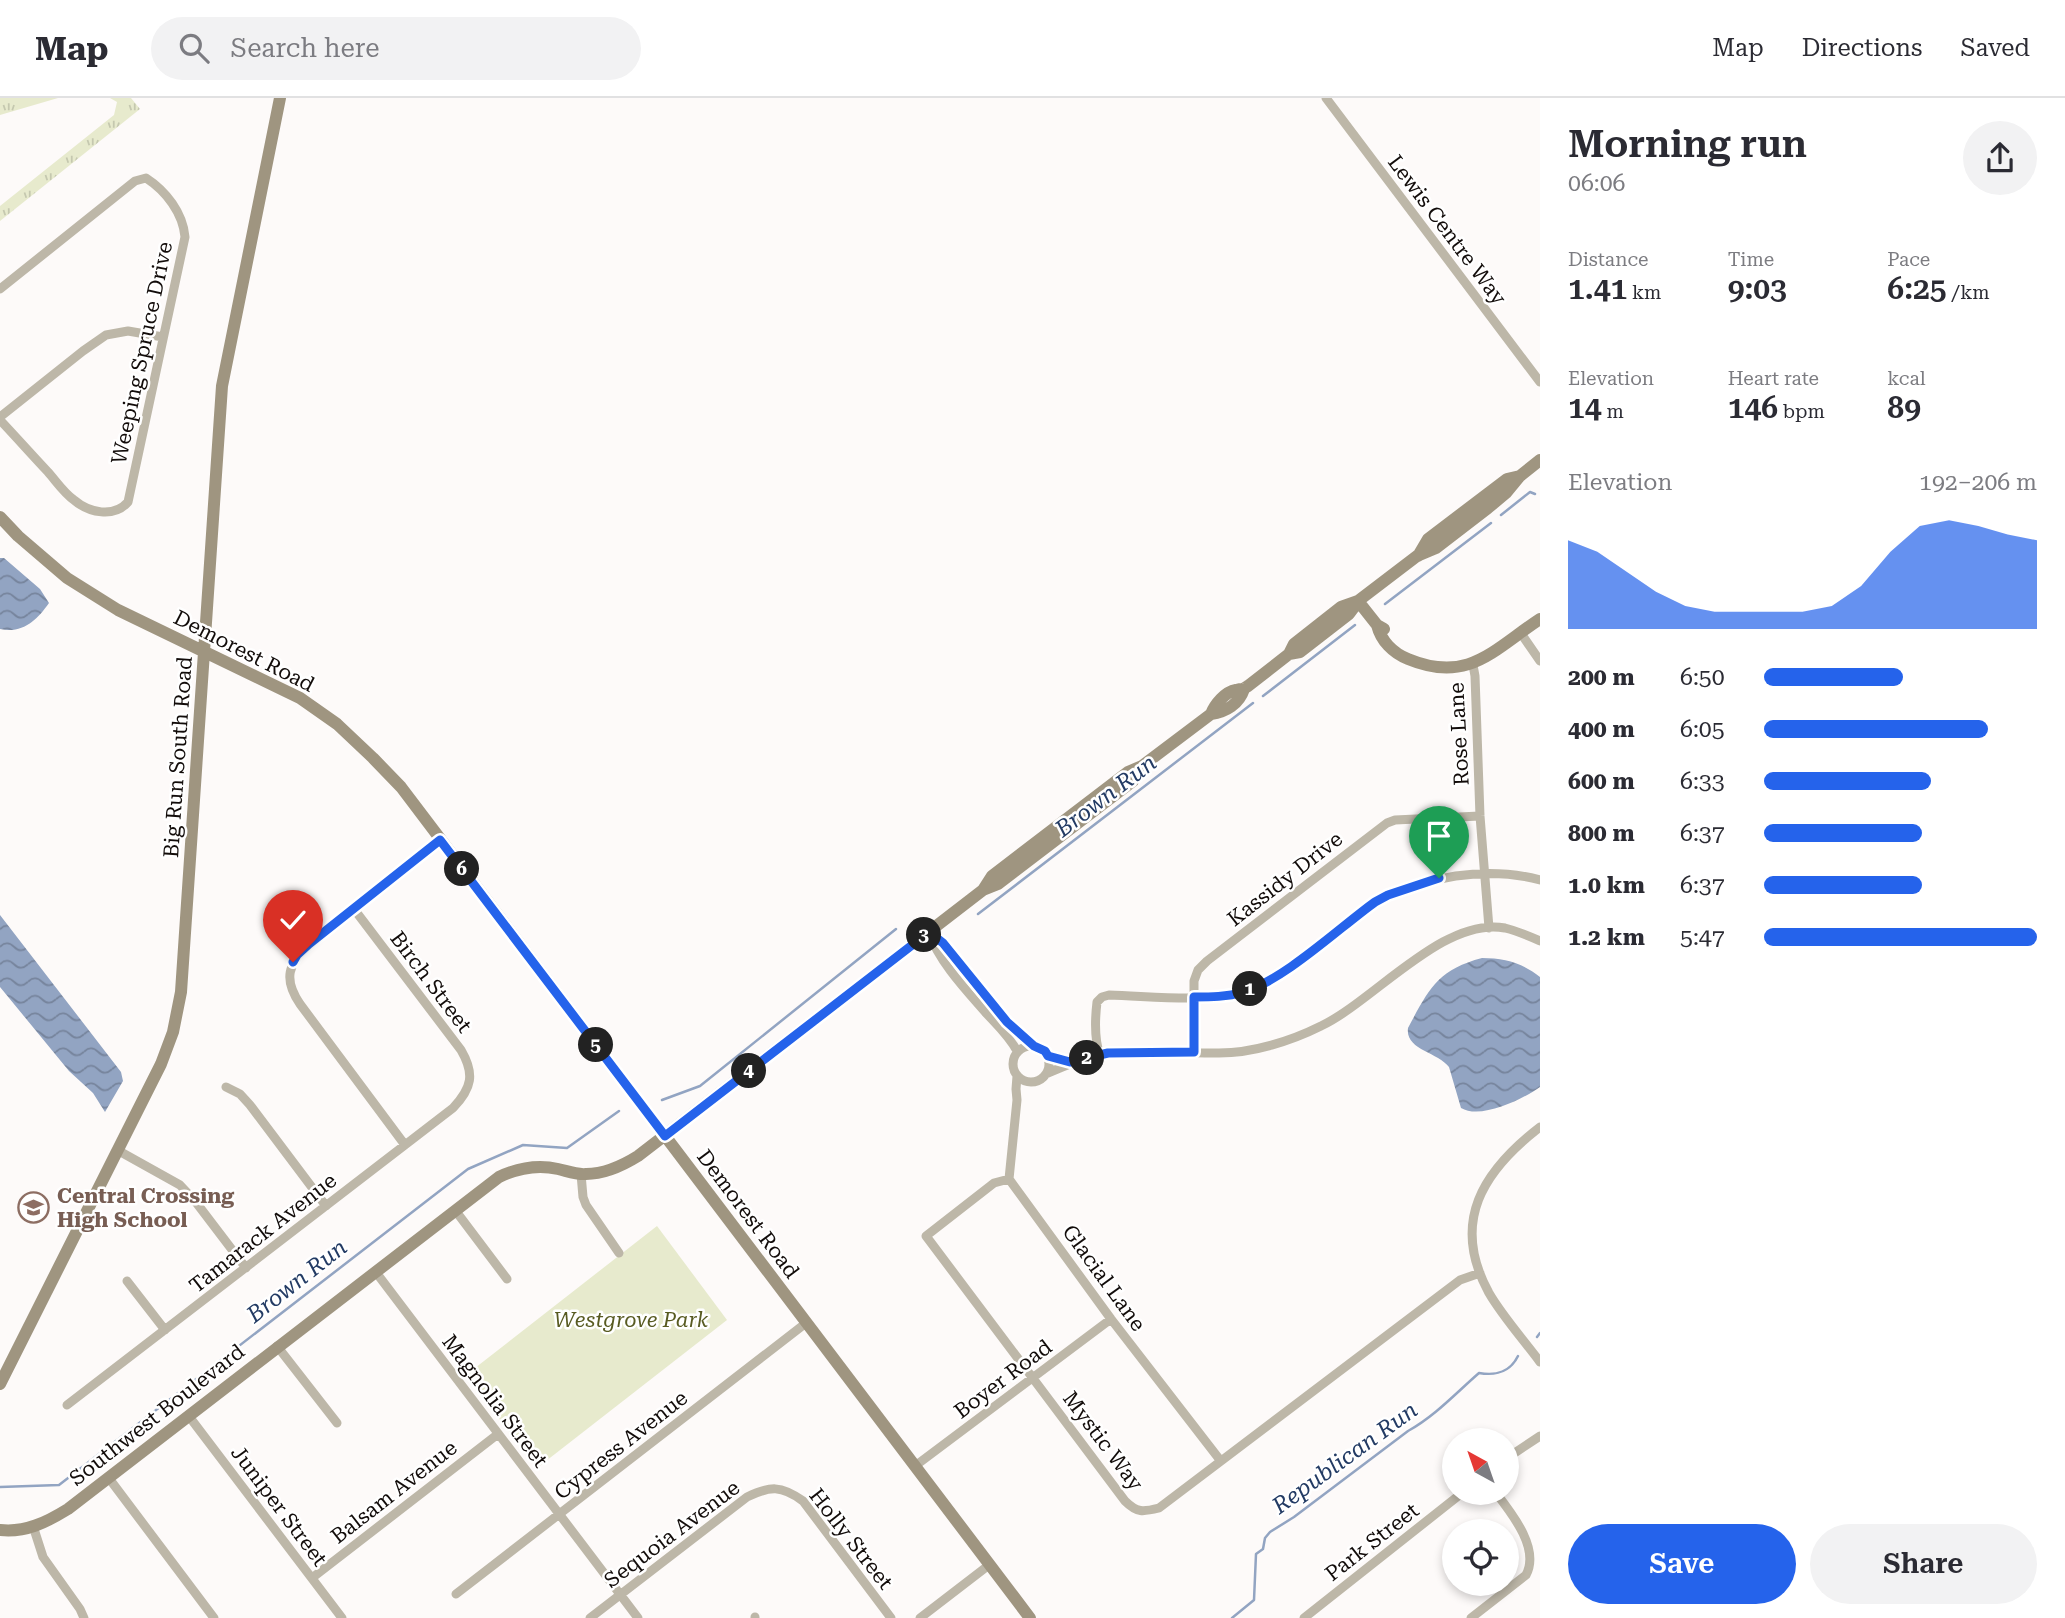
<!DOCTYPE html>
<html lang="en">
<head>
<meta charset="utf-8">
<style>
	body { margin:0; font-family:"Roboto Serif",serif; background:#f2f2f3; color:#2b2b33; height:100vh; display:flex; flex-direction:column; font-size:26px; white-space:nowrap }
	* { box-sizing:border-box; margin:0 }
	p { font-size:23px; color:#7c7c81 }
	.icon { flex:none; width:38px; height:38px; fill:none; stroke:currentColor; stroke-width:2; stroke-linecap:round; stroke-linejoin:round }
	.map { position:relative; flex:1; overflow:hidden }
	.sheet { display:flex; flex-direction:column; background:#fff; width:525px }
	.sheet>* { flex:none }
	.needle { width:46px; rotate:320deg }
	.buttons { position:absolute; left:1442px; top:1330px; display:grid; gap:14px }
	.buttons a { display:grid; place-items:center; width:77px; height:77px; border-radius:50%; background:#fff; box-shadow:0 4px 10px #0003; font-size:35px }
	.pin { position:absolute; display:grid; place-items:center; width:60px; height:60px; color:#fff; margin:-72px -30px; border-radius:50% 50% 50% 0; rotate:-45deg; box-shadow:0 0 7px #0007 }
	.pin .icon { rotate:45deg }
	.km { position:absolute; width:35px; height:35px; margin:-18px; border-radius:50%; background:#222; color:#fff; font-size:19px; line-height:35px; text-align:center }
	.round { display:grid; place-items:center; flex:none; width:74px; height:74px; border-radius:37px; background:#f2f2f3 }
	.summary { display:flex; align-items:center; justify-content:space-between; height:119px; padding:0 28px }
	h1 { font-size:38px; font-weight:600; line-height:52px }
	.metrics { display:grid; grid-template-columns:repeat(3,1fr); gap:10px; height:119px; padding:7px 28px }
	.metrics div { display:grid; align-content:center }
	.metrics b { font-size:30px; font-weight:600 }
	.metrics small { font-size:19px; font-weight:400 }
	.metrics p { font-size:19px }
	.chart { height:196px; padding:14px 28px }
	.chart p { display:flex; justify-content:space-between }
	.chart svg { width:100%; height:126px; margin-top:7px; fill:#2563eb; opacity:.7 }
	.action { display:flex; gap:14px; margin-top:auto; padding:14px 28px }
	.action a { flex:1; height:80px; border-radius:42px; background:#2563eb; color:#fff; font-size:28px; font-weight:600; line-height:80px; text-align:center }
	.action a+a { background:#f2f2f3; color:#2b2b33 }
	ul { padding:0 28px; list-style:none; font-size:23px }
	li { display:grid; grid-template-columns:112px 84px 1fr; align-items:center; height:52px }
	li i { height:18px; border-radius:9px; background:#2563eb }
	header { display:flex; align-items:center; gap:42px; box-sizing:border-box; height:98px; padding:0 35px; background:#fff; border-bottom:2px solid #e1e1e2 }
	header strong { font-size:33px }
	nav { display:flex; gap:38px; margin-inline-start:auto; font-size:24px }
	.search { width:490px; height:63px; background:#f2f2f3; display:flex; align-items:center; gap:18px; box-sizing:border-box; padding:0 24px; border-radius:38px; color:#7c7c81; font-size:26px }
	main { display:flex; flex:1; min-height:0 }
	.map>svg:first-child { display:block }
	.grass { fill:url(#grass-tufts) }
	.green { fill:#e7eacd }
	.water { fill:url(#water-waves) }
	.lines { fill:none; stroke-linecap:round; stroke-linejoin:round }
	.stream { stroke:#92a4c2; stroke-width:2.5 }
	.street { stroke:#bdb7a8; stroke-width:9 }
	.secondary { stroke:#9f9580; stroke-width:12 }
	.route-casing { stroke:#fff; stroke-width:14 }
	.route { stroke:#2563eb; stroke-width:9 }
	.labels { text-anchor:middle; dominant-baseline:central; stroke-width:5; stroke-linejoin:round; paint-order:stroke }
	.street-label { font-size:21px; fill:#120c0a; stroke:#fff }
	.education-label { font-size:21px; font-weight:bold; fill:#785e54; stroke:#fff; text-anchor:start }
	.park-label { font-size:21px; font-style:italic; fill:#585b22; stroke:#fff }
	.water-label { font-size:23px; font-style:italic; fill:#233b64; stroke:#fff }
</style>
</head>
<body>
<header>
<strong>Map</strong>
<div class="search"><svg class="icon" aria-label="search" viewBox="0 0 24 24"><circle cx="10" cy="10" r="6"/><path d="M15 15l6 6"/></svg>Search here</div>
<nav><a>Map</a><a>Directions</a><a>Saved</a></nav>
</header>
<main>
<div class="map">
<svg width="1540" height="1520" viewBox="0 0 1540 1520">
	<defs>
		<pattern id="grass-tufts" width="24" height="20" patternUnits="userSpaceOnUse" patternTransform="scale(1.75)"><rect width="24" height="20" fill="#e7eacd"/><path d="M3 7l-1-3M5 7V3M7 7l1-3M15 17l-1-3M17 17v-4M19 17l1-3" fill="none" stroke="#c5c8af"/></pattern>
		<pattern id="water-waves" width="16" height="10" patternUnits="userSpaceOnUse" patternTransform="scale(1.75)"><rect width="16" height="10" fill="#92a4c2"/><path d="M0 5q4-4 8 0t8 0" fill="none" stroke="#76849c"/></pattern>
	</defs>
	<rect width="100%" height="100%" fill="#fdfaf9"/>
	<path class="grass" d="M0,0H58L0,17Z
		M110,0H131L140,11L0,123V108L114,17L117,4Z"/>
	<path class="green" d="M657,1128L727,1222L537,1370L466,1277Z"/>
	<path class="water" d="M0,460H4L40,491L49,505C37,522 23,536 0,531Z
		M0,817L121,974L123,983L105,1014L93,995L69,973L0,889Z
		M1482,860C1505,860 1522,865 1540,879V989C1523,1001 1481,1022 1461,1010L1449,969C1438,954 1405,952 1408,930C1429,891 1437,872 1482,860Z"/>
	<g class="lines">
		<path class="stream" d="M1501,417L1530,394L1535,396
			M1385,506L1491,425
			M1263,598L1355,527
			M978,816L1253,605
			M662,1002L700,988L896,831
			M1537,1239L1540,1235
			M0,1389L59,1387L468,1071L523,1047L567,1050L619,1013
			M1232,1520L1254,1502L1256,1456L1263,1451L1265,1440L1270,1434L1294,1419L1408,1333C1435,1318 1456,1295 1479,1275C1497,1278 1510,1274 1518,1258"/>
		<path class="street" d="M1326,0L1540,284
			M0,191L135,83L146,80C166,93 183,115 185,139L128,404C114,420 89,415 74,402C64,395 56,383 48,374C32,357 16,339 0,322
			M0,319L83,253L106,237L128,233L163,239
			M1520,534L1540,563
			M1473,567L1475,578L1480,718L1489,830
			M929,834L943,845L1007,924L1034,948
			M929,835C940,865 966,892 986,915C998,928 1009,938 1017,953
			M1013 966a18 18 0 1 1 36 0a18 18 0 1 1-36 0Z
			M1194,955V883L1198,872L1207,863L1387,725L1395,722L1480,718
			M1100,957C1094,941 1095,921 1097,904L1102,899L1109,897C1151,898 1203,905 1243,894C1283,884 1339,830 1375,804C1425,779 1485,767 1540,782
			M1046,976C1066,967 1085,959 1107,955C1141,950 1184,956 1219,955C1253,955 1291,943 1321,928C1374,903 1444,818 1505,830C1517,833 1529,838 1540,843
			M1017,978L1016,991L1017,1002L1009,1081L1111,1221L1220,1362
			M226,989L240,996L250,1007L326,1108
			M1540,1029C1483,1073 1450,1124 1489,1195C1503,1219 1523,1241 1540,1264
			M405,1047L300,906C283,881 288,866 309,846L440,742
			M119,1053L180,1087L195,1103L246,1170
			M581,1076L583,1099L586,1107L619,1155
			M1009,1081L994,1085L926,1138L1125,1403C1137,1415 1143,1414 1159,1410L1460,1182L1480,1175
			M455,1112L507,1181
			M375,1173L638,1520
			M127,1183L165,1232
			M277,1248L337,1325
			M67,1307L453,1010C472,990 475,976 461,952L354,811
			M188,1317L342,1520
			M1507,1360L1540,1338
			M915,1368L1111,1221
			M108,1379L214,1520
			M33,1428L43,1459L80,1511L84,1520
			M312,1480L498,1336
			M456,1496L806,1225
			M590,1520L747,1399C770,1388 781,1387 803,1403L891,1520
			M755,1520V1519
			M920,1520L989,1467
			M1304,1520L1462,1395
			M1471,1520L1526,1477C1540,1451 1513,1417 1496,1395"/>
		<path class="secondary" d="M0,419L18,438L67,480L118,512L300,600L337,626L373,660L401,689L1030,1520
			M1418,458L1428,441L1507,381L1520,378
			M1358,503L1377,527L1384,531
			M1377,527C1381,543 1393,555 1408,561C1468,586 1493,552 1540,521
			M1289,556L1300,554L1349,516L1358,504
			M1211,616C1226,614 1239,606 1244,591
			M983,792L992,778L1128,674L1142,668L1211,616C1215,606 1225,594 1236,592C1248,589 1238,594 1248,588L1289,556L1294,546L1341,509L1358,503L1417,458L1436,450L1488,410L1506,395L1520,378L1540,362
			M0,1286L161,966L173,934L181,894L222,288L280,0
			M0,1432C25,1435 47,1424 68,1411L499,1079C518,1070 537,1066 558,1071C567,1073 577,1077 586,1076C605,1076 622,1068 638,1058L983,792L998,786L1133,683L1142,668"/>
	</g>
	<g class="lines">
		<defs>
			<path id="route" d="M293,864L297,857L309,846L440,742L665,1038L929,834L943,845L1007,924L1034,948L1045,953L1048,958L1070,964L1108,955L1194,954V899C1210,899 1227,899 1243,894C1283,883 1339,830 1375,804L1388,797L1439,780"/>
		</defs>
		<use href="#route" class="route-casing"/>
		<use href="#route" class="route"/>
	</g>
	<defs>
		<symbol id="school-ring" viewBox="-11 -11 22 22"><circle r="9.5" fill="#fff" stroke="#8d6e63" stroke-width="1.5"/><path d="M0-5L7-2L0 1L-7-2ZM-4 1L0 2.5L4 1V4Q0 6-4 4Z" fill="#8d6e63"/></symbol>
	</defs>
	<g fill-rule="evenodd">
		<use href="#school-ring" x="16" y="1092" width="35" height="35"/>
	</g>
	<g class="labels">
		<g class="street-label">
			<text transform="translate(1447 132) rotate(53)">Lewis Centre Way</text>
			<text transform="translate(142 255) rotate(-78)">Weeping Spruce Drive</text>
			<text transform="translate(244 553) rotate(27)">Demorest Road</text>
			<text transform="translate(1459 636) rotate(-93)">Rose Lane</text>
			<text transform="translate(178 659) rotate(-86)">Big Run South Road</text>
			<text transform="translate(1285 781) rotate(-38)">Kassidy Drive</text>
			<text transform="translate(431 884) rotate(53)">Birch Street</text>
			<text transform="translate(748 1116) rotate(53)">Demorest Road</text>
			<text transform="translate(263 1135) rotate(-38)">Tamarack Avenue</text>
			<text transform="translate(1104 1180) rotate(54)">Glacial Lane</text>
			<text transform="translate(1003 1281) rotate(-37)">Boyer Road</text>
			<text transform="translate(495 1303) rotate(53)">Magnolia Street</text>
			<text transform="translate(157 1317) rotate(-38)">Southwest Boulevard</text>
			<text transform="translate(1103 1343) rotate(53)">Mystic Way</text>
			<text transform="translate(621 1347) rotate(-38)">Cypress Avenue</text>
			<text transform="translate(394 1394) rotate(-38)">Balsam Avenue</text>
			<text transform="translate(279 1408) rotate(53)">Juniper Street</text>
			<text transform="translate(672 1436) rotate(-37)">Sequoia Avenue</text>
			<text transform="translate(851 1441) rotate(52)">Holly Street</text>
			<text transform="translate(1372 1444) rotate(-38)">Park Street</text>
		</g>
		<g class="education-label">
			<text x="57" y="1098">Central Crossing<tspan x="57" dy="24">High School</tspan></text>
		</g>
		<g class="park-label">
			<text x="631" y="1222">Westgrove Park</text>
		</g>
		<g class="water-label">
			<text transform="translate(1106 698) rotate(-37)">Brown Run</text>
			<text transform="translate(297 1183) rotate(-38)">Brown Run</text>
			<text transform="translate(1345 1360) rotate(-36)">Republican Run</text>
		</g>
	</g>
</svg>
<div class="buttons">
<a><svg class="needle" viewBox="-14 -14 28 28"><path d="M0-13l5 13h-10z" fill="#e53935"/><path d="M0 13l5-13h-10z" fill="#7c7c81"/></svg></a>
<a><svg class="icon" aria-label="locate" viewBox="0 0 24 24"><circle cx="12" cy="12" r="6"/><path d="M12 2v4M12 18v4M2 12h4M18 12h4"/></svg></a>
</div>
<div class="pin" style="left:1439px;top:780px;background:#1e9e55"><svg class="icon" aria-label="arrive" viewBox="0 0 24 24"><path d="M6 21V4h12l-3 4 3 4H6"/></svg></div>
<div class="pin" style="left:293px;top:864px;background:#d93025"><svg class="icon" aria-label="check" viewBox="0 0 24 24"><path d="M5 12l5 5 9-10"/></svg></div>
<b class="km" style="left:1250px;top:891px">1</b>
<b class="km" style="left:1087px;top:960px">2</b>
<b class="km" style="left:924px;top:837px">3</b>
<b class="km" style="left:749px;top:973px">4</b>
<b class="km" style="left:596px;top:947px">5</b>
<b class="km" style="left:462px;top:771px">6</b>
</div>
<section class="sheet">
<div class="summary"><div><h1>Morning run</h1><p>06:06</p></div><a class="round"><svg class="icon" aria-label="share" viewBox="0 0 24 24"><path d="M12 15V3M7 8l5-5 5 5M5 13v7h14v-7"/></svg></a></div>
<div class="metrics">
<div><p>Distance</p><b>1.41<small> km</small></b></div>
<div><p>Time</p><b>9:03</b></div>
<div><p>Pace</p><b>6:25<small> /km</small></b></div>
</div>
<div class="metrics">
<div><p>Elevation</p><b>14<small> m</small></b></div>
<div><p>Heart rate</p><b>146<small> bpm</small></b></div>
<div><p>kcal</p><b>89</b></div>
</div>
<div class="chart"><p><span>Elevation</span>192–206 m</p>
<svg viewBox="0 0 160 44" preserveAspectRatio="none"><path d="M0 44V13L10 17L20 24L30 31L40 36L50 38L60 38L70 38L80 38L90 36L100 29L110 17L120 8L130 6L140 8L150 11L160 13V44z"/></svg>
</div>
<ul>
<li><b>200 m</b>6:50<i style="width:51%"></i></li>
<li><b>400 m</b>6:05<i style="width:82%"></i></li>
<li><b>600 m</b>6:33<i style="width:61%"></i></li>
<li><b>800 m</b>6:37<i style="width:58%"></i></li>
<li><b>1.0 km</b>6:37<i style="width:58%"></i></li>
<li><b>1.2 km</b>5:47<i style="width:100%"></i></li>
</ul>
<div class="action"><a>Save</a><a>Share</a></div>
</section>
</main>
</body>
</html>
